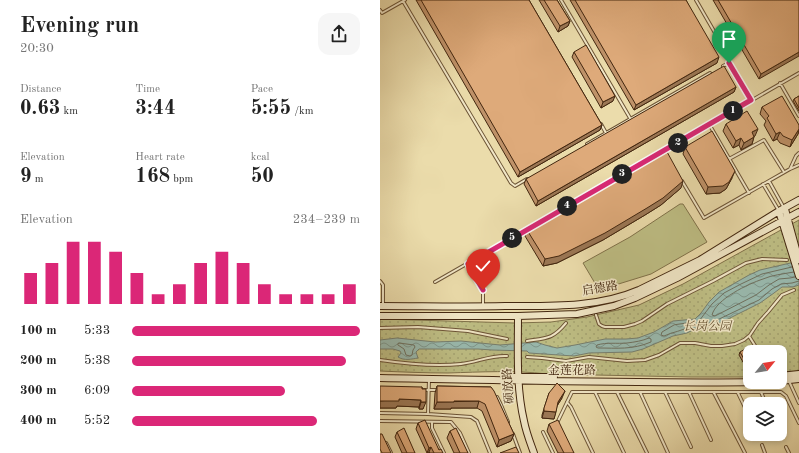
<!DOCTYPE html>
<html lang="en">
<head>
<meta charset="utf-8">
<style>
	body { margin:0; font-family:"Old Standard TT","Noto Serif SC",serif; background:#f6f6f6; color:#222; height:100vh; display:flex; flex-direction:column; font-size:15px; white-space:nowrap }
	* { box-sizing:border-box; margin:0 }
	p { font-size:13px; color:#767676 }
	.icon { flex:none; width:22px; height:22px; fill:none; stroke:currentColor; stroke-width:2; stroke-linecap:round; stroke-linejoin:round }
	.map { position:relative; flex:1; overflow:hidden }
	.details { display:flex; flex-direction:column; background:#fff; width:380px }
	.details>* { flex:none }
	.needle { width:26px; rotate:60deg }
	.controls { position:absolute; left:363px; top:345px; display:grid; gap:8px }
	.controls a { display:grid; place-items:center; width:44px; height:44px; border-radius:8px; background:#fff; box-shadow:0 2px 6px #0003; font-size:20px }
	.pin { position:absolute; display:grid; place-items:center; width:34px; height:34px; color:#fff; margin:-41px -17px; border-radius:50% 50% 50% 0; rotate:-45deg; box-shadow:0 0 4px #0007 }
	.pin .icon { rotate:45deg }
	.km { position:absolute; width:20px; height:20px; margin:-10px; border-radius:50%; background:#222; color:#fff; font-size:11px; line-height:20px; text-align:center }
	.round { display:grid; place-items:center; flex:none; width:42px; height:42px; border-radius:12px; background:#f6f6f6 }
	.overview { display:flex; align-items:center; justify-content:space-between; height:68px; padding:0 20px }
	h1 { font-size:22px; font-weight:800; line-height:30px }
	.metrics { display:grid; grid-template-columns:repeat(3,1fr); gap:6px; height:68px; padding:4px 20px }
	.metrics div { display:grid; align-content:center }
	.metrics b { font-size:20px; font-weight:800 }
	.metrics small { font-size:11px; font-weight:400 }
	.metrics p { font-size:11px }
	.chart { height:112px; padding:8px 20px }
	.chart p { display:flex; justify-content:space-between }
	.chart svg { width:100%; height:72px; margin-top:4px; stroke:#db2777; stroke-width:6 }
	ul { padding:0 20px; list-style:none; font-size:13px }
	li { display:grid; grid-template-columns:64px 48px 1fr; align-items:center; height:30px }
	li i { height:10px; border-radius:5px; background:#db2777 }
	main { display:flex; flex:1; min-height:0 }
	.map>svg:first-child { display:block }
	.grass { fill:#bebe84; stroke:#80724a }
	.park { fill:url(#park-dots); stroke:#80724a }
	.water { fill:url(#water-waves); stroke:#767f6f }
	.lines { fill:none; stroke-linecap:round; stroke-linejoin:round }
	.shore { stroke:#6e705f; stroke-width:1 }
	.lane-casing { stroke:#6c5436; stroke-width:4 }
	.secondary-casing { stroke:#42260f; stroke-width:8 }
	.lane { stroke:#f2e8c8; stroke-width:2 }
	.secondary { stroke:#f2e8c8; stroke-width:6 }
	.wall { fill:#bf9269; stroke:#42260f }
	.shaded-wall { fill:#9b7755; stroke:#42260f }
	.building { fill:#deaa7a; stroke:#42260f }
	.route-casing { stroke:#fff; stroke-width:8 }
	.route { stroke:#db2777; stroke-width:5 }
	.labels { text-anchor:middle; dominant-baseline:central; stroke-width:3; stroke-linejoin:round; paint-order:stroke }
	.street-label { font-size:12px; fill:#42260f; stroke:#f2e8c8 }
	.park-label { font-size:12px; font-style:italic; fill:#614c2c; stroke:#f2e8c8 }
</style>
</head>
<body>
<main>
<section class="details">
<div class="overview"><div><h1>Evening run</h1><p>20:30</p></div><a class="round"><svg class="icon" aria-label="share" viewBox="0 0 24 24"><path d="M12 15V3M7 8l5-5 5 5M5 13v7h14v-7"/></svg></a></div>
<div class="metrics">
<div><p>Distance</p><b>0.63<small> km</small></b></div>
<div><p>Time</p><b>3:44</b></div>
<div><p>Pace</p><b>5:55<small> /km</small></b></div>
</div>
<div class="metrics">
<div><p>Elevation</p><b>9<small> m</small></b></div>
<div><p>Heart rate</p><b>168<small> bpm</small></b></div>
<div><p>kcal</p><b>50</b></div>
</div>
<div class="chart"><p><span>Elevation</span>234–239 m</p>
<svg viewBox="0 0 160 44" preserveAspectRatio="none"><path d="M5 44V25M15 44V19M25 44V6M35 44V6M45 44V12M55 44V25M65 44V38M75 44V32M85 44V19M95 44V12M105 44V19M115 44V32M125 44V38M135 44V38M145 44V38M155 44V32"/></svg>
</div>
<ul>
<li><b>100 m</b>5:33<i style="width:100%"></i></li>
<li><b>200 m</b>5:38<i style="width:94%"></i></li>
<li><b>300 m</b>6:09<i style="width:67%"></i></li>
<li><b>400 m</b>5:52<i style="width:81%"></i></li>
</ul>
</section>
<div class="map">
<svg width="419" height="453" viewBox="0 0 419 453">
	<defs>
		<pattern id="park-dots" width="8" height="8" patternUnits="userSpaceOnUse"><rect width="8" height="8" fill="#bebe84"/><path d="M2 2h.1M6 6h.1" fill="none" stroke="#a4a371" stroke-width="1.8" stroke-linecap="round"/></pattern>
		<pattern id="water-waves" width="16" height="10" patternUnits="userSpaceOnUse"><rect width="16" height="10" fill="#99baaf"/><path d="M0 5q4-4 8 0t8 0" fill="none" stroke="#7e978d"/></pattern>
	</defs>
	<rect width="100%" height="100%" fill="#ebdcab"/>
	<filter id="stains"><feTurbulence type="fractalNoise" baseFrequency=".005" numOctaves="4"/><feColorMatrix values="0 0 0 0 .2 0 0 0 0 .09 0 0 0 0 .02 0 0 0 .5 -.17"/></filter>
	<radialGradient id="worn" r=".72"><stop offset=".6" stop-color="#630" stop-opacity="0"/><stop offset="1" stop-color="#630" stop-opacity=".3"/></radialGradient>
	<path class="grass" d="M300,204H303L327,242L271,274L219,290L203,263L250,237Z"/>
	<path class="park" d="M419,220V371L400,374V352H370V377H311L167,374C134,370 101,372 68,373C45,373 23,372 0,371V319L135,323L171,322L207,317L259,305L303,284Z"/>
	<path class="water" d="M419,261V285L413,287H402L394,293L380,303L336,325L324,329L317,328L307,333L293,336L263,349L252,352L209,353L194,356L149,353L147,351L112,350L98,349H39L36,352L38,358C32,359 24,361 18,357L21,353L20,351L13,349H0V340L17,338L55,342L81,341L120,345L156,342L165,345L177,348L195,345L225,339H246L258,338L274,332L293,321L315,319L321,313L329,302L339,292L369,275L380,270Z"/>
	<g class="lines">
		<path class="shore" d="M412,267L382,274L361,284L344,293L332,304L319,321V323L323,325L335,321L379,300L392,289L401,284L412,283L419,281
			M414,272C403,274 392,275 383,279C368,284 336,299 332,315L335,316L376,295L389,285L399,279L410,278L415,277
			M308,323L310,324V326C303,331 292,332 284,336L281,335L282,332L294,325Z
			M269,338L271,339V342C252,350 237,348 218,348L216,347L217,345C227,342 237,344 247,343C255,342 262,341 269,338Z
			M19,343L34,345L35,347L33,350L32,355L30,356L26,355L24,349L18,345Z"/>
		<defs>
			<path id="lane" d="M181,0L250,118
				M316,0L346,52L349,63L371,100
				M23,1L131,183L135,186L147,179
				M0,10L2,13L25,0
				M343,66L349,63
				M400,83L419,116
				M221,124L226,133
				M329,124L369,193
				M207,144L330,73
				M285,153L284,151L419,73
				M349,159L384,140L404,172
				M410,169L416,156L419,153
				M302,181L324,218L410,169L419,165
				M389,181L404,208
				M383,184L399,211
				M88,263L103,290V306
				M0,281L3,285V305
				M55,282L284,151
				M216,315L219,324L222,326L225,327H244L255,324L262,321L287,304L333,281L366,263L382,259L407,260
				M0,328L38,327L88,331L127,339
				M369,336L379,352
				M147,341C167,338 173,339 186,323
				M147,357L162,358L186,361L209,357L247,361L265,360L279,355L300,343H315L331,346H342L355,344L364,340L370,335L378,323L388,312L402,295L414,290
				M0,360C27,364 54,367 81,364C97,362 111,355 127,356
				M409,381L419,403
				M43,390H57
				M215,392L244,453
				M237,392L267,453
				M260,392L288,453
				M285,392L311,447
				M309,392L331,440
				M381,392L386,404
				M334,393L349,422L365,453
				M358,393L370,418
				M117,397L121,405L128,422
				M187,402L191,407L213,453
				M0,413L48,414L91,417L97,421L110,453
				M48,414L49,379
				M0,421L71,422L80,433L89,453
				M178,421L192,392H401L406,396L419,423
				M52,422V428L64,453
				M163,432L173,453
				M133,434L140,453
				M6,443L11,453
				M382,445L385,453
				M406,447L409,453"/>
			<path id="secondary" d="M405,209L419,260
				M399,211L419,276
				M0,306C42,306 83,307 125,306C169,306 218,308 259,290L320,260L399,211L419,200
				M0,316H138L197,314L234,306L255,298L297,278L419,212
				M138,316C138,350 136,387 144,421C146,432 150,442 154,453
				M400,376L419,374
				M128,377H174
				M0,378C128,380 256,384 384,382
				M400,381L419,379"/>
		</defs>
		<use href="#lane" class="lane-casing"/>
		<use href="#secondary" class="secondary-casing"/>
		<use href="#lane" class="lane"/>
		<use href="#secondary" class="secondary"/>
	</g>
	<path class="wall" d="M36,0H149L222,125L220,130L138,177Z
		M159,0H177L190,21L188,26L178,32Z
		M190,0H306L337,63L254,110Z
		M333,0H419L379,79Z
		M194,52L233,101L221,108L192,57Z
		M356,87L354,92L156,206L144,184L146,179Z
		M419,96V111L413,101L414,99Z
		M382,107L419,125V131L418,134L410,147L400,143L397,139L393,141L384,125L386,121L380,114Z
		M346,124L375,136H374L372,144L361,150L359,145L353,148L343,131Z
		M305,147L352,178L346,189L340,193L326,194L303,154Z
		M301,188L281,205L265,215L223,240L177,263L163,266L145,236L147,230Z
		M360,352L368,359L363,362L359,355Z
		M57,386L111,387L134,434L131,441L117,447L102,411L97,408H71V409H54L55,393Z
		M42,387L43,409H39V407L17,406L16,408H0Z
		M169,393L182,398L177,406L174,419L162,418V415Z
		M38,423L59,450L63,453H50L49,452L47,453L36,429Z
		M169,424L194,453H178L167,431Z
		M70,431L88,453H74L67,438Z
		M17,432L35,453H22L15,437Z"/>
	<path class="shaded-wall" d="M190,21L188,26L178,32L180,26Z
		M419,52V56L379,79L381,74Z
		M339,57L337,63L254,110L256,105Z
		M356,87L354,92L156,206L158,201Z
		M235,96L233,101L221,108L223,102Z
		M222,125L220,130L138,177L140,172Z
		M378,129L375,136L369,139L372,132Z
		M419,129L418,134L410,147L412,140Z
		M400,132L397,139L393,141L396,134Z
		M374,137L372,144L361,150L364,143Z
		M361,138L359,145L353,148L356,141Z
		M355,171L352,178L346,189L340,193L326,194L328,187Z
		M303,181L301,188L281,205L265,215L223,240L177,263L163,266L165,259Z
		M369,356L368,359L363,362L364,359Z
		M185,391L182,398L175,409L178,402Z
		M19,399L41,400L39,407L17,406L16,408H0V401Z
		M99,401L97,408H71V409H54L57,402Z
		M41,402H46L43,409H39Z
		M164,411L176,412L174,419L162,418Z
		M134,434L131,441L117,447L119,440Z
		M51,447L49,452L47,453L49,448Z"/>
	<path class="building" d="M41,0H149L222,125L140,172Z
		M164,0H177L190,21L180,26Z
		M195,0H306L339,57L256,105Z
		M338,0H419V52L381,74Z
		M206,45L235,96L223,102L194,52Z
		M344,66L356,87L158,201L146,179Z
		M402,96L419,125V129L412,140L403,136L400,132L396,134L387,118L389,116L382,107Z
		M419,96V108L414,99Z
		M367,111L378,129L372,132L374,137L364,143L361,138L356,141L346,124Z
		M332,131L355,171L349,182L343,186L328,187L305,147Z
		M286,150L303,181L283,198L267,208L225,233L179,256L165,259L147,230Z
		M365,349L369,356L364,359L360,352Z
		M177,383L185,391L178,402L176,412L164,411V408L169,393Z
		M0,386L42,387V389H46V402H41V400L19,399V401H0Z
		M57,386L111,387L114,391L134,434L119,440L105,404L99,401H74V402H57Z
		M45,420L59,450L61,449L63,453H54L51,447L49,448L38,423Z
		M178,420L194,453H184L169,424Z
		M24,428L35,453H27L17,432Z
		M76,428L88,453H80L70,431Z
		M0,434H2L11,453H2L0,449Z
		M136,447L139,453H120Z"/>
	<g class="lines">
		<defs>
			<path id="route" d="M103,290L88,264L371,100L349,63"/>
		</defs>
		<use href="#route" class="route-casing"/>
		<use href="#route" class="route"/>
	</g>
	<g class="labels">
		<g class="street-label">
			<text transform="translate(220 289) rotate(-10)">启德路</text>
			<text x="192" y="371">金莲花路</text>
			<text transform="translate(129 386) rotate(-94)">硕放路</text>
		</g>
		<g class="park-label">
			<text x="327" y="327">长岗公园</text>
		</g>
	</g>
	<rect width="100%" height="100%" filter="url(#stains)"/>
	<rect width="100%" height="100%" fill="url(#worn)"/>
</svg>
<div class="controls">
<a><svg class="needle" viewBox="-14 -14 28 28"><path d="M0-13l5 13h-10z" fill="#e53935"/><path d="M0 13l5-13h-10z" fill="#767676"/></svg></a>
<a><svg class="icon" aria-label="layers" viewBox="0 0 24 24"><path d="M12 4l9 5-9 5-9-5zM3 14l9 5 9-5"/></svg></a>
</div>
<div class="pin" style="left:349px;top:63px;background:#1e9e55"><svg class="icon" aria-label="arrive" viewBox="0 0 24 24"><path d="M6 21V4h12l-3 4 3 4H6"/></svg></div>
<div class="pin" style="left:103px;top:290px;background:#d93025"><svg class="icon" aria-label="check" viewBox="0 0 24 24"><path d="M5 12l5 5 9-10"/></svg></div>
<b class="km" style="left:353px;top:111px">1</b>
<b class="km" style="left:298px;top:143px">2</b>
<b class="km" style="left:242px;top:174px">3</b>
<b class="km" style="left:187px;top:206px">4</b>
<b class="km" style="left:132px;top:238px">5</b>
</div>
</main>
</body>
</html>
